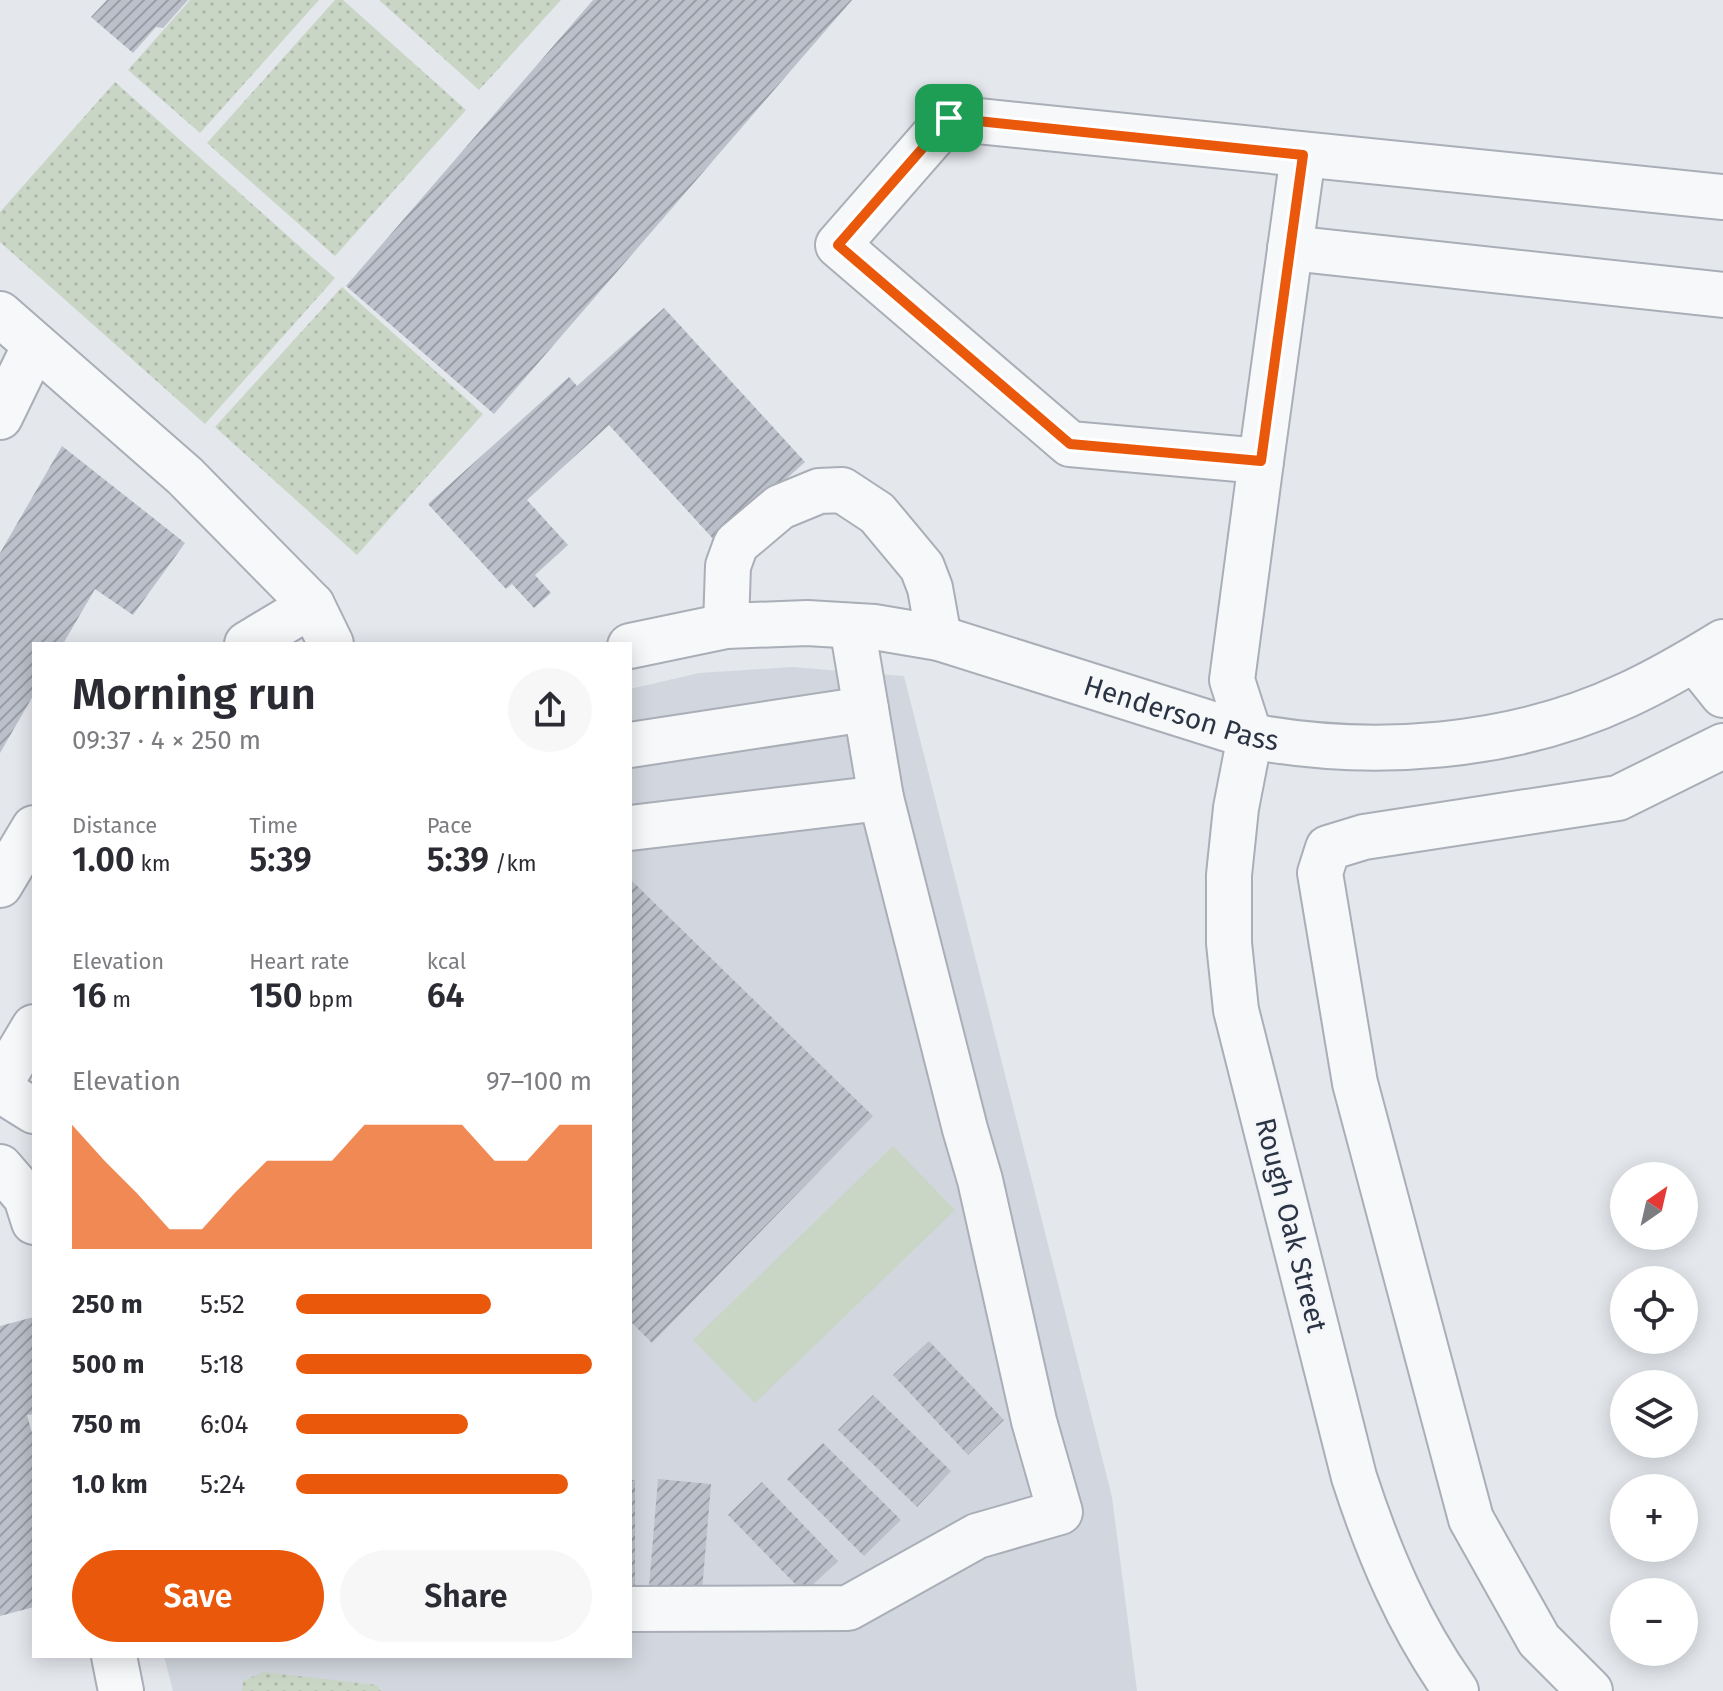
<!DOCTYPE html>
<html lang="en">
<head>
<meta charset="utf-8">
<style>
	body { margin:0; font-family:"Fira Sans",sans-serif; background:#f7f7f7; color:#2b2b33; height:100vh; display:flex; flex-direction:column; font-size:30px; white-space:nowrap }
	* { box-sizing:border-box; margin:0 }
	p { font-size:26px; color:#7c7c81 }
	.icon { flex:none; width:44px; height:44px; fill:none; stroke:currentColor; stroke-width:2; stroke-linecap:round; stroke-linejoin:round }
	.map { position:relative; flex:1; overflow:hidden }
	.details { position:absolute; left:32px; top:642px; width:600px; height:1016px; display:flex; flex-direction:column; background:#fff; border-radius:0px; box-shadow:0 4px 20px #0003 }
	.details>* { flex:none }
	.needle { width:52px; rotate:34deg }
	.tools { position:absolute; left:1610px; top:1162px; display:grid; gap:16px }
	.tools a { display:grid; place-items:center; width:88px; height:88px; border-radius:50%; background:#fff; box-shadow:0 4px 20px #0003; font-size:40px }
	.pin { position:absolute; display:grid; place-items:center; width:68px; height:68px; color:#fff; margin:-34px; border-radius:16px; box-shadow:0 4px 12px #0006 }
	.round { display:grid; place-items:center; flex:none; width:84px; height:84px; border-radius:42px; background:#f7f7f7 }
	.head { display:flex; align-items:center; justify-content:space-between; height:136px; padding:0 40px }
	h1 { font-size:44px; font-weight:600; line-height:60px }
	.stats { display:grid; grid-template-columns:repeat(3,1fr); gap:12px; height:136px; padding:8px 40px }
	.stats div { display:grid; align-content:center }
	.stats b { font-size:34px; font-weight:600 }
	.stats small { font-size:22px; font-weight:400 }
	.stats p { font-size:22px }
	.chart { height:224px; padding:16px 40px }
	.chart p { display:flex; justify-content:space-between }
	.chart svg { width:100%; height:144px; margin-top:8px; fill:#ea580c; opacity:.7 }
	.primary-button { display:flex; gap:16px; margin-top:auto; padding:16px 40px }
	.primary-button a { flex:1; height:92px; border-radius:48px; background:#ea580c; color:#fff; font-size:32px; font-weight:600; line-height:92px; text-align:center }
	.primary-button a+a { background:#f7f7f7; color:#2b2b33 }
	ul { padding:0 40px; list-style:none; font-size:26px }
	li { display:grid; grid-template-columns:128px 96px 1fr; align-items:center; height:60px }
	li i { height:20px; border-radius:10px; background:#ea580c }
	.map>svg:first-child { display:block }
	.built { fill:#d2d6de }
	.grass { fill:#c9d6c5 }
	.park { fill:url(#park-dots) }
	.building { fill:url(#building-hatch) }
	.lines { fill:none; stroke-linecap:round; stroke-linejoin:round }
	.minor-casing { stroke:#a9aeb7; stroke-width:48 }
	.minor { stroke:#f7f8fa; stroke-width:44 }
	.route-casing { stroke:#fff; stroke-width:16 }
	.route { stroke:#ea580c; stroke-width:10 }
	.labels { text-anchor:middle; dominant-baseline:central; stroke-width:6; stroke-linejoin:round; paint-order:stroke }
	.street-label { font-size:28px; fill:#2b3445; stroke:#f4f6f9 }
</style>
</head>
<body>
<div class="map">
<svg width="1723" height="1691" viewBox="0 0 1723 1691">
	<defs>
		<pattern id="park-dots" width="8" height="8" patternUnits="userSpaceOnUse" patternTransform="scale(2)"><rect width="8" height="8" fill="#c9d6c5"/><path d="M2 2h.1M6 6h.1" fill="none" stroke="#adb8ab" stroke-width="1.8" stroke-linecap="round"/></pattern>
		<pattern id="building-hatch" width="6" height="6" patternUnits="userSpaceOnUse" patternTransform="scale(2)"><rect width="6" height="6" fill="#bbc0ca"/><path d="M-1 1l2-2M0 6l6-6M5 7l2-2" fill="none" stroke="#989da6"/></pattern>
	</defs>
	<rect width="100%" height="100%" fill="#e4e7ec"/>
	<path class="built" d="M792,667L904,676L1112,1497L1137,1691H173L164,1656H630V689L699,673Z"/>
	<path class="grass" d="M893,1146L955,1210L755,1403L693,1340Z"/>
	<path class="park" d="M190,0H319L200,133L128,70Z
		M335,0H343L466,110L335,256L207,143Z
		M379,0H561L479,90Z
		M115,82L335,278L205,424L0,242V212Z
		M342,287L483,414L357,555L215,427Z
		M263,1672L377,1685L381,1691H242L243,1681Z"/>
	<path class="building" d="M107,0H188L163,28L156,27L133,53L91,17Z
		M593,0H852L494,414L346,286Z
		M664,308L805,462L716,542L609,425L527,500L568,545L535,575L551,593L534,608L512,584L506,589L428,504L569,377L577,386Z
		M62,446L185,543L133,615L95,589L63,644H34V694L0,753V553Z
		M632,881L873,1116L652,1343L630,1321Z
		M34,1317V1414L27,1415L34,1440V1607L0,1616V1326Z
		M929,1341L1004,1420L968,1455L893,1375Z
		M873,1395L951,1471L917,1507L838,1430Z
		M823,1443L901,1520L864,1556L787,1479Z
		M658,1479L711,1484L702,1591L649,1587Z
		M630,1480H635V1585H630Z
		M762,1482L838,1561L804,1593L728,1515Z"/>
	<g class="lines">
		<defs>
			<g id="minor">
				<path d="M1290,248L1723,295"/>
				<path d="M0,314L185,476L312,605"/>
				<path d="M0,417L35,345"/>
				<path d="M1261,461L1303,155"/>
				<path d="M726,626L728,566L736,544L780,507L819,491L842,490L877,513L922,567L930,588L939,638"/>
				<path d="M247,644L312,605L331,644"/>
				<path id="s1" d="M630,646L726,626L807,623L874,627L939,638L1250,736C1374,759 1512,749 1627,695C1660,680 1692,661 1723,642"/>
				<path d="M1695,660L1723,695"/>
				<path d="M630,745L866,709"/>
				<path d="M630,828L881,798L852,626"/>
				<path d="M0,885L34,828"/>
				<path d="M0,1084L34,1027"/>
				<path d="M0,1090L34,1111"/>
				<path d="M0,1167L26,1197L34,1222"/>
				<path d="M630,1609L848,1608L977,1536L1060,1512L1034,1421L980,1180L965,1129L881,798"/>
				<path d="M114,1656L121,1691"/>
				<path d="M1456,1691C1409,1625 1379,1554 1354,1477L1236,1010L1229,943V875L1236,808L1250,736L1232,680L1261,461L1070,444L838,245L949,118L1723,197"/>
				<path d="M1590,1691L1539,1640L1471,1519L1355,1083L1320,873L1328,848L1364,837L1618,798L1723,746"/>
			</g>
		</defs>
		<use href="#minor" class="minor-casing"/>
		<use href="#minor" class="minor"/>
	</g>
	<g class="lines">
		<defs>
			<path id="route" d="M949,118L1303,155L1261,461L1070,444L838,245Z"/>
		</defs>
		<use href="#route" class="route-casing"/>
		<use href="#route" class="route"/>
	</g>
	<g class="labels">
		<g class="street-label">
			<text stroke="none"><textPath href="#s1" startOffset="566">Henderson Pass</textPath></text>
			<text transform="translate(1291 1225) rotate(76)">Rough Oak Street</text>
		</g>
	</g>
</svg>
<div class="tools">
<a><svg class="needle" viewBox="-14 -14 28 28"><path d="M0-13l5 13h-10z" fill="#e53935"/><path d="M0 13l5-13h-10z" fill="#7c7c81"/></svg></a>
<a><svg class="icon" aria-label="locate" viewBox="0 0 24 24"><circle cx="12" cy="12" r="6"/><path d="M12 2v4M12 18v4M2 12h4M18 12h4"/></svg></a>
<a><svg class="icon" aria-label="layers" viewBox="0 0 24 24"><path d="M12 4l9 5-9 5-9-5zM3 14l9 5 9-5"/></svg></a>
<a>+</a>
<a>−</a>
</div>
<div class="pin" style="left:949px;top:118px;background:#1e9e55"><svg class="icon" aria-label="arrive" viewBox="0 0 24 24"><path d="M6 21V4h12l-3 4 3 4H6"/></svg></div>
<section class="details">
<div class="head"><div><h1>Morning run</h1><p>09:37 · 4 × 250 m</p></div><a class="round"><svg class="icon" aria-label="share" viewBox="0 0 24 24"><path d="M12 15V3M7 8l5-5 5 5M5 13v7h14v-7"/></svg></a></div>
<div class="stats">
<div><p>Distance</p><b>1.00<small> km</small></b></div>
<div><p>Time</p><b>5:39</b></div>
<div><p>Pace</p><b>5:39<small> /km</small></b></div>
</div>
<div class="stats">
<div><p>Elevation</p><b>16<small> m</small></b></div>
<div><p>Heart rate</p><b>150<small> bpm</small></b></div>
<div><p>kcal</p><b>64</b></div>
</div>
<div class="chart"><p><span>Elevation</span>97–100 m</p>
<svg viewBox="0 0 160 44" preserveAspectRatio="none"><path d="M0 44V6L10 17L20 27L30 38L40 38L50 27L60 17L70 17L80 17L90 6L100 6L110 6L120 6L130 17L140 17L150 6L160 6V44z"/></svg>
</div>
<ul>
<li><b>250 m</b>5:52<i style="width:66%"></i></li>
<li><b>500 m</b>5:18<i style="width:100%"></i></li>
<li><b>750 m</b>6:04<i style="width:58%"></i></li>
<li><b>1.0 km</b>5:24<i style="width:92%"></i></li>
</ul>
<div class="primary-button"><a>Save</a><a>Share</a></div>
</section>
</div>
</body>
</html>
